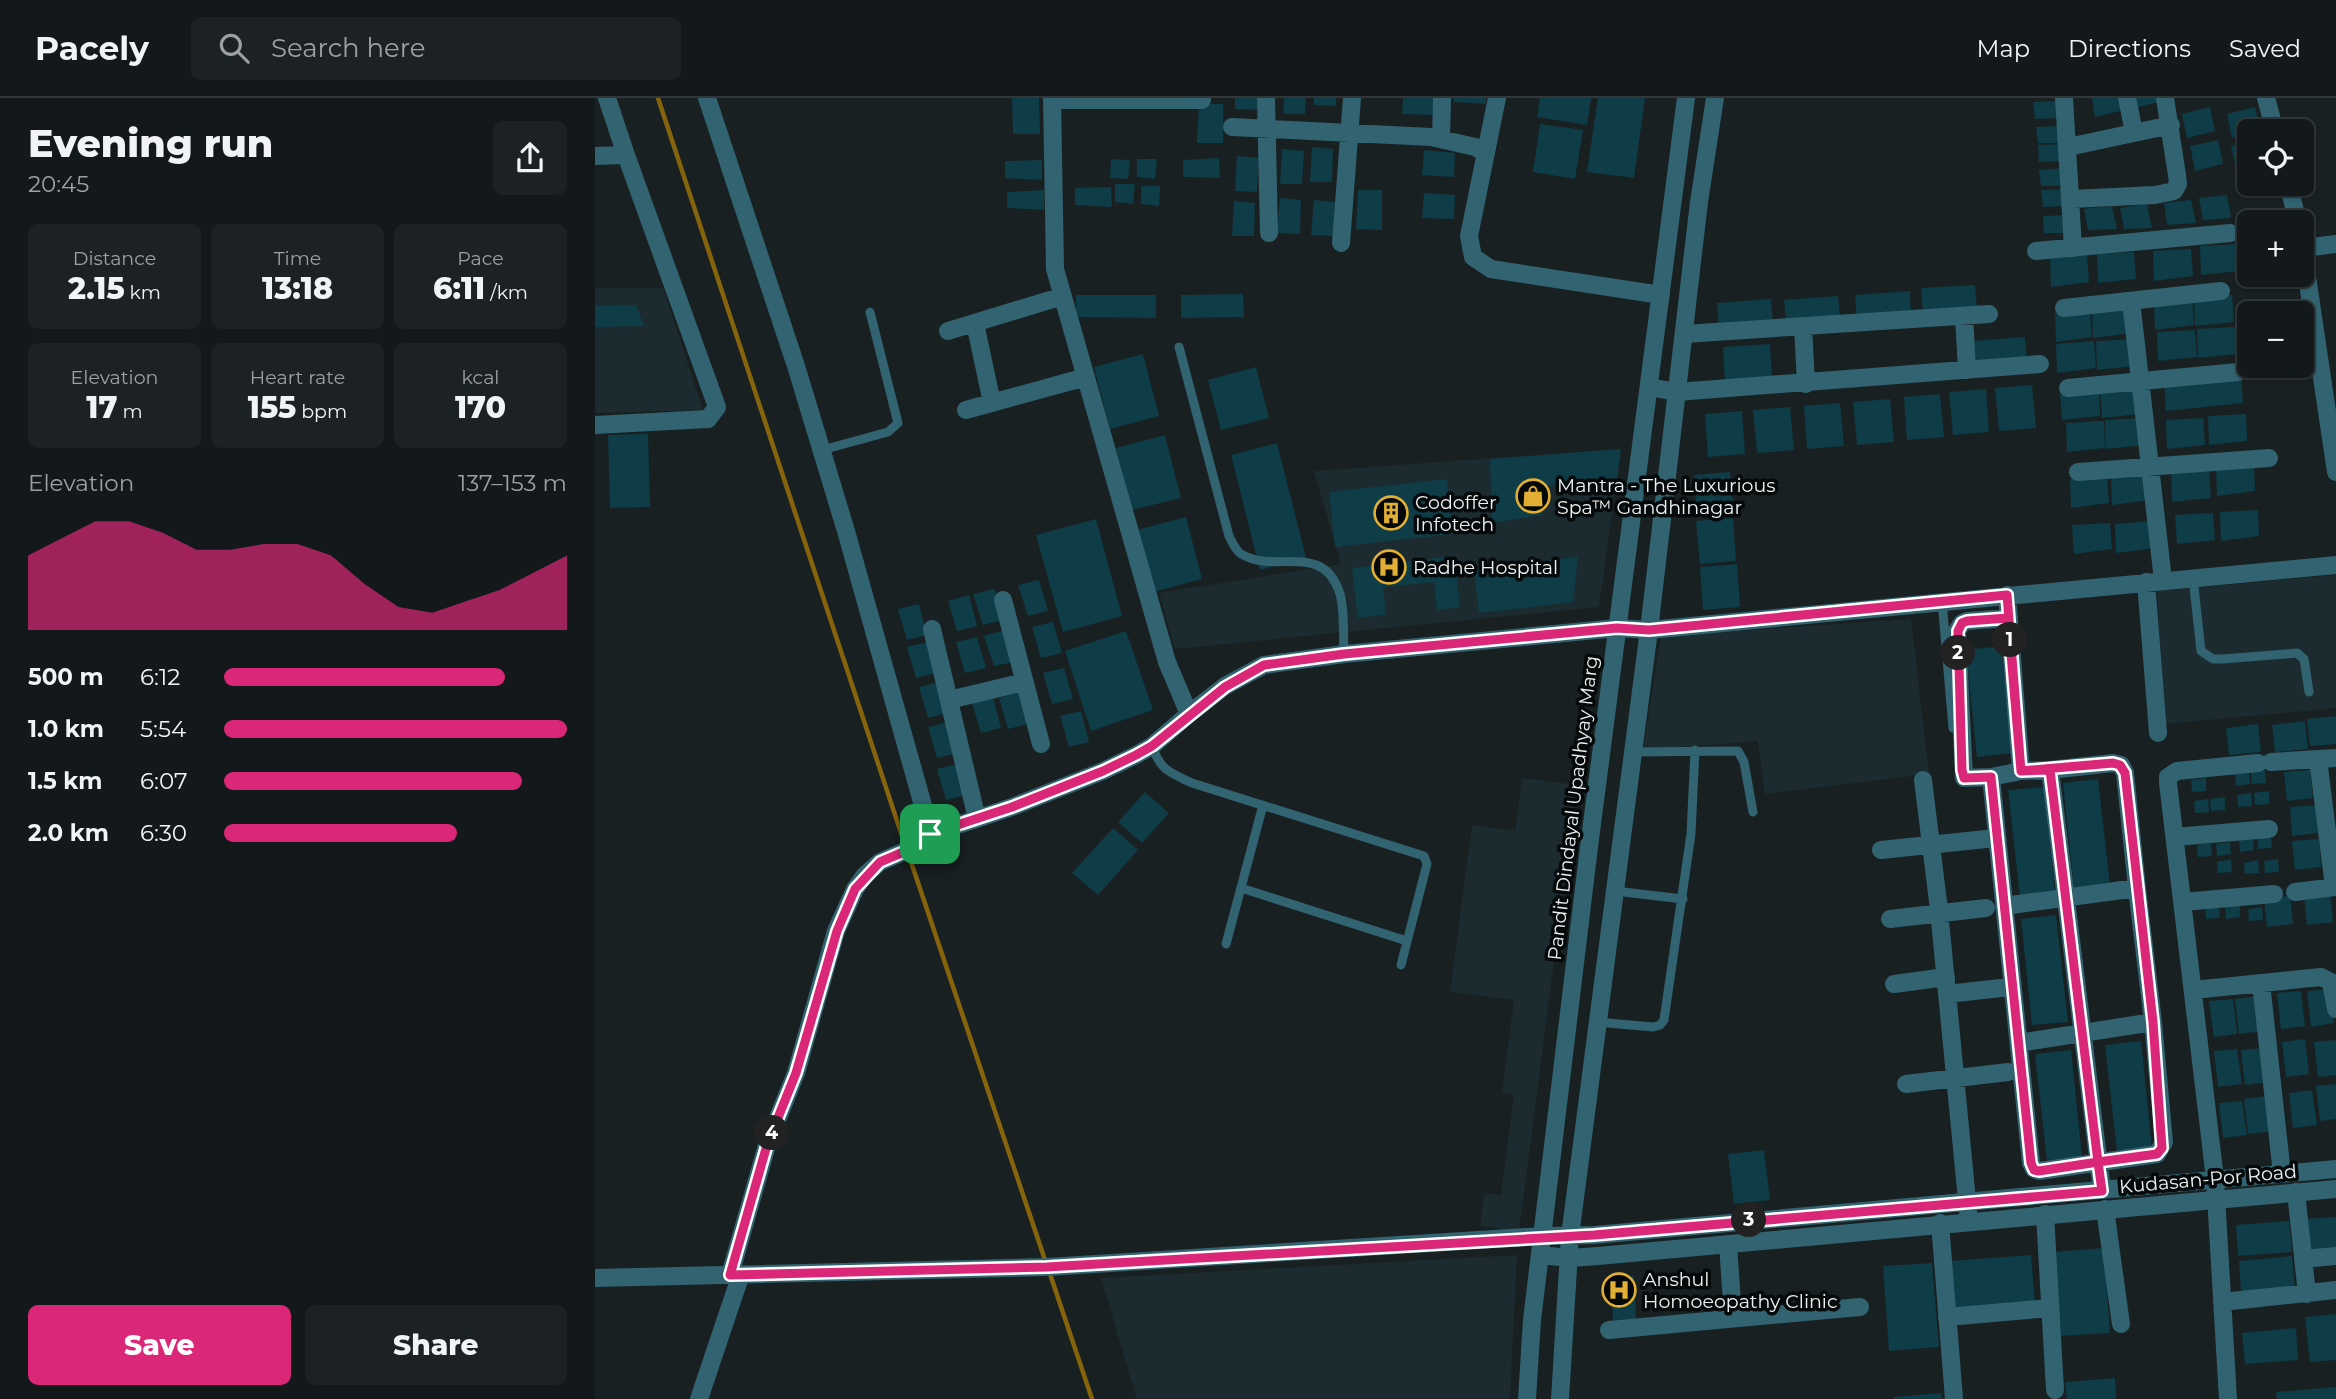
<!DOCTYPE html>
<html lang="en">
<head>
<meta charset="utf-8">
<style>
	body { margin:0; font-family:Montserrat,sans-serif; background:#1c2123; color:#f1f3f6; height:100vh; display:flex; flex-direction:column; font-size:26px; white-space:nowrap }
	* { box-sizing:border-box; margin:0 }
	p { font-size:23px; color:#9da0a2 }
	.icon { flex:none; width:38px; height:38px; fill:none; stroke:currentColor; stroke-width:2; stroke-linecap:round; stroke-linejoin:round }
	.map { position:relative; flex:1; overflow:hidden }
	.panel { display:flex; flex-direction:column; background:#13181a; width:595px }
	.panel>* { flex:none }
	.buttons { position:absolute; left:1642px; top:21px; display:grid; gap:14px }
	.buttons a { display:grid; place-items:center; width:77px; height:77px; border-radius:10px; background:#13181a; box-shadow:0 2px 5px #0004,0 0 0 2px #323739; font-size:35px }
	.pin { position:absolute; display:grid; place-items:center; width:60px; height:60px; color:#fff; margin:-30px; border-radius:14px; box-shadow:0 4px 10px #0006 }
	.km { position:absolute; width:35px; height:35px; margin:-18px; border-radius:50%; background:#222; color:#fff; font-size:19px; line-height:35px; text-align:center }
	.round { display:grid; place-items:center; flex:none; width:74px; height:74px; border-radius:10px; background:#1c2123 }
	.summary { display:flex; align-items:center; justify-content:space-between; height:119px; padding:0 28px }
	h1 { font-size:38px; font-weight:800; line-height:52px }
	.metrics { display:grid; grid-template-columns:repeat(3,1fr); gap:10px; height:119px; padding:7px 28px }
	.metrics div { display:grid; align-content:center; border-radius:10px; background:#1c2123; text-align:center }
	.metrics b { font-size:30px; font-weight:800 }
	.metrics small { font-size:19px; font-weight:400 }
	.metrics p { font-size:19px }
	.chart { height:196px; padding:14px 28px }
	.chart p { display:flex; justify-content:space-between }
	.chart svg { width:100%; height:126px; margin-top:7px; fill:#db2777; opacity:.7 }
	.action { display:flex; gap:14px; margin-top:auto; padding:14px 28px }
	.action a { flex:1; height:80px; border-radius:10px; background:#db2777; color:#fff; font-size:28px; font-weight:800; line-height:80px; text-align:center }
	.action a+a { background:#1c2123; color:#f1f3f6 }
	ul { padding:0 28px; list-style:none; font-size:23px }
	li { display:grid; grid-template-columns:112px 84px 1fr; align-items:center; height:52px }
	li i { height:18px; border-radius:9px; background:#db2777 }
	header { display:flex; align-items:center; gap:42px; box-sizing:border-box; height:98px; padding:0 35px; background:#13181a; border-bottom:2px solid #323739 }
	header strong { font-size:33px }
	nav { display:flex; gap:38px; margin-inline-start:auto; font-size:24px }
	.search { width:490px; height:63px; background:#1c2123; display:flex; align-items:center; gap:18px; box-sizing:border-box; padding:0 24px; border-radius:10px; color:#9da0a2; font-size:26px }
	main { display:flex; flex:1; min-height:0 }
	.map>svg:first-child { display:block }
	.built { fill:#1c2b2f }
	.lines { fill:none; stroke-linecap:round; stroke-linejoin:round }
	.stream { stroke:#85640c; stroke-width:4.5 }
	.building { fill:#0e3c47 }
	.service { stroke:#316371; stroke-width:9 }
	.minor { stroke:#316371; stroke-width:18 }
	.tertiary { stroke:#316371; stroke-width:18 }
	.route-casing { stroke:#fff; stroke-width:14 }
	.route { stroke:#db2777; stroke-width:9 }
	.labels { text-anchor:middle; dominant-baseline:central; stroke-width:7; stroke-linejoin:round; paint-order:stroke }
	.poi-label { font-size:19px; fill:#ecf1f3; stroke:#06090a; text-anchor:start }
	.street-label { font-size:19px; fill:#ecf1f3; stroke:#06090a }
</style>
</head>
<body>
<header>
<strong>Pacely</strong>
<div class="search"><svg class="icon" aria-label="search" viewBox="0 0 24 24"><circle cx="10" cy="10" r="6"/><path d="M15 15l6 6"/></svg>Search here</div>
<nav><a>Map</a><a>Directions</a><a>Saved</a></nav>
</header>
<main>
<section class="panel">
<div class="summary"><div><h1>Evening run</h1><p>20:45</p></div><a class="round"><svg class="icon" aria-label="share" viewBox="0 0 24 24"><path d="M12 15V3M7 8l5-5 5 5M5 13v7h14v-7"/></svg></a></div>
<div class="metrics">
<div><p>Distance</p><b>2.15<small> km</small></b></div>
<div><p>Time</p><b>13:18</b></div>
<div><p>Pace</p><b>6:11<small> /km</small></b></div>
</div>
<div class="metrics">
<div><p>Elevation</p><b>17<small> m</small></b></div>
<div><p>Heart rate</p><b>155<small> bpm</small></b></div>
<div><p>kcal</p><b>170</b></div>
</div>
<div class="chart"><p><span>Elevation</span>137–153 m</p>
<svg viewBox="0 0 160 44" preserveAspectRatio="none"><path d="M0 44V18L10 12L20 6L30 6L40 10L50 16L60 16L70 14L80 14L90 18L100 28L110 36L120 38L130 34L140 30L150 24L160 18V44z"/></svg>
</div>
<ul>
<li><b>500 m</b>6:12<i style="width:82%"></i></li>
<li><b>1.0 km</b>5:54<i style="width:100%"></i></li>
<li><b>1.5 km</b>6:07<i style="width:87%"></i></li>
<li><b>2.0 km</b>6:30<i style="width:68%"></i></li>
</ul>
<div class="action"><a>Save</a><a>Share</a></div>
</section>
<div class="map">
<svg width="1741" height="1301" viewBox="0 0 1741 1301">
	<rect width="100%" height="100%" fill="#192022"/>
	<path class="built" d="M0,190H68L108,312L0,315Z
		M1026,351L1004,509L580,551L564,495L746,466L719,373Z
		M1741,477V610L1569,626L1562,493Z
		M1316,521L1334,676L1170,696L1163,643L1048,652L1066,538Z
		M927,680L982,687L924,1133L885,1128L889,1095L906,1097L919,997L907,995L919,902L855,894L877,727L920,733Z
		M922,1157L915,1301H542L506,1180Z"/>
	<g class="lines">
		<path class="stream" d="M63,0L310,747
			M313,755L451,1165
			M454,1173L497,1301"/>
	</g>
	<path class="building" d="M417,0H444L445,36H418Z
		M640,0H664V12L640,11Z
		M689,0H711L710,16H688Z
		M719,0H741V8L719,7Z
		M808,0H840L839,17L807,16Z
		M859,0H891V6L859,4Z
		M945,0H996L992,27L942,19Z
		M1003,0H1050L1039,80L992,74Z
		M1497,0H1526L1529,12L1500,19Z
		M1538,0H1568V3L1540,10Z
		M1463,3L1464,20L1440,21L1438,4Z
		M604,6H628V45H602Z
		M1615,9L1620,33L1592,40L1587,16Z
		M1660,9L1665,33H1654L1637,40L1632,16Z
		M945,26L988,32L980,81L938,74Z
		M1466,28L1467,45H1443L1441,29Z
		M1623,42L1628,66L1600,73L1595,48Z
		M1654,44V68L1641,72L1636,48Z
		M1468,46V63L1444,64L1443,47Z
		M717,49L738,51L737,84H715Z
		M687,51L709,53L707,86H685Z
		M829,52L860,55L859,79L827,77Z
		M642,58L664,60L662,94L640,93Z
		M624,60L625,80L588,79V62Z
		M516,61L535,62L533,81L515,80Z
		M542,61H562L560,81L542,79Z
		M447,62V82L410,80V63Z
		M1469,70L1470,88H1446L1444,72Z
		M520,86H540L538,106L520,104Z
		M546,88H565L564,108L546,106Z
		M516,89L517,109L480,107V90Z
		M1471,91V108L1448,109L1446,92Z
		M449,92V112L412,110V94Z
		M763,92H787V132L761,131Z
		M829,95L860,97L859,121L827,120Z
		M1632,97L1636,120L1608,122L1604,100Z
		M685,100L706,102L705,136L682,135Z
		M719,102L740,104L739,138L716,137Z
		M1596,102L1601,125L1572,127L1569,105Z
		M639,103L660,105L659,138H637Z
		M1552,106L1557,130L1529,131L1525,110Z
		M1517,108L1522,131L1493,132L1489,111Z
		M1472,117L1473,135H1449L1448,118Z
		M1643,146L1644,173L1606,177L1605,148Z
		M1596,151L1598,178L1559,183L1558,153Z
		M1539,154L1541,181L1503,185L1502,156Z
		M1492,157L1494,184L1456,189L1455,160Z
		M1380,187L1382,211L1328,215L1326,190Z
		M1315,193L1316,218L1262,221L1260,197Z
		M648,196L649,219L586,220V197Z
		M481,197H561V220L481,219Z
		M1637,197L1639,224L1600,228L1599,199Z
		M1243,198L1245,223L1191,226L1189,202Z
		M1597,200L1599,227L1560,232L1559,203Z
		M1176,201L1178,226L1124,229L1122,205Z
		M41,207L49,228L0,229V208Z
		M1535,208L1537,235L1498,240L1497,211Z
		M1495,213L1497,239L1461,244L1460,215Z
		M1640,229L1641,256L1603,260L1602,231Z
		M1600,232L1602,259L1563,263L1562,234Z
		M1430,239L1432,264L1378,268L1376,243Z
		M1539,241L1540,268L1502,272L1501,243Z
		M1499,243L1501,270L1462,275L1461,246Z
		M1175,246L1177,283L1130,286L1128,249Z
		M548,256L564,318L515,331L499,269Z
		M661,269L674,320L626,332L613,282Z
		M1646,278L1648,305L1571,313L1569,284Z
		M1437,287L1441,330L1404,333L1400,290Z
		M1543,289L1545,316L1507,320L1505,291Z
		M1391,291L1394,334L1358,337L1354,294Z
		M1504,291L1505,318L1467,322L1465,293Z
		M1345,296L1349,339L1312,342L1309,299Z
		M1295,301L1299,344L1262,347L1258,304Z
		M1245,305L1249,348L1212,351L1209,308Z
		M1195,309L1199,352L1162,355L1158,312Z
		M1147,313L1150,356L1113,359L1110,316Z
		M1651,316L1652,343L1614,347L1613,318Z
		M1548,320L1550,347L1511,351L1510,322Z
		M1608,320L1610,347L1572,351L1571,322Z
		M1509,323L1510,350L1472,354L1471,325Z
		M53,336L55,409L15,410L13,337Z
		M570,337L586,400L537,412L521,350Z
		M682,345L711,460L665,472L636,357Z
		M1026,351L1022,380L946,388L947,417L897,425L895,361Z
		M1659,366L1660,393L1622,398L1621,369Z
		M1614,373L1616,400L1577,404L1576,375Z
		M1135,374L1139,417L1102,420L1099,377Z
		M1554,375L1555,402L1517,407L1516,378Z
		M1512,378L1514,405L1476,410L1475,381Z
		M852,381L858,436L740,449L734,394Z
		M1663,412L1664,438L1626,443L1625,414Z
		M1618,415L1620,442L1582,446L1580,417Z
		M591,419L607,481L558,494L542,432Z
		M1138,420L1141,463L1105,466L1101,423Z
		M501,421L527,518L468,534L441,437Z
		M1558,423L1559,450L1521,455L1520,426Z
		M1515,425L1517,451L1479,456L1477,427Z
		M859,458L865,509L842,512L839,484L788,489L791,516L763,520L757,470Z
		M983,459L978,504L884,515L879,470Z
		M1142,466L1145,509L1108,512L1105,469Z
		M444,482L453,513L433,518L423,487Z
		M400,491L408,522L388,527L378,496Z
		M374,497L382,528L362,533L353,503Z
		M324,506L332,537L312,542L303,511Z
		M458,524L467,555L446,560L437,529Z
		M410,532L419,564L399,568L389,538Z
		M531,533L558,612L496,633L470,553Z
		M382,539L391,570L370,575L361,544Z
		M333,544L341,575L321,580L312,549Z
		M1406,548L1418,655L1382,659L1371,552Z
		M469,570L478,601L457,606L448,575Z
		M345,584L353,615L333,620L324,589Z
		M425,594L433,626L413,631L404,600Z
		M398,599L406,630L386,635L377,605Z
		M486,613L494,644L474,649L465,618Z
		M1741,618V646L1715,648L1712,621Z
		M1710,623L1713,651L1680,654L1677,627Z
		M354,624L363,655L342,660L333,629Z
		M1663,626L1666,654L1634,657L1631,630Z
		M363,666L371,697L351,702L342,671Z
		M1670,672L1671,685L1657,686L1656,674Z
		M1715,672L1718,700L1692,703L1689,674Z
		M1654,674L1655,686L1641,688L1640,676Z
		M1611,680V693L1597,694L1596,682Z
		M1503,681L1515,787L1479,791L1468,685Z
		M1449,689L1460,795L1425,799L1413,692Z
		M1674,693V706L1660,707L1659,695Z
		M550,694L574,715L547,745L523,724Z
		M1656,695L1657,708L1643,709L1642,697Z
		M1630,699V712L1616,713L1615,701Z
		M1613,701L1614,714L1600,715L1599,703Z
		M1721,707L1723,735L1697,738L1695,709Z
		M518,730L543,752L503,797L477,775Z
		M1676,737L1677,750L1663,751L1662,739Z
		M1658,740L1659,752L1645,754L1644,742Z
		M1724,741L1726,769L1700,772L1697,743Z
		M1635,744L1636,756L1622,758L1621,746Z
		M1616,745L1617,758L1603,759L1602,747Z
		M1636,761L1637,774L1623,775L1622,764Z
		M1683,761L1684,774L1670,775L1669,763Z
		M1663,762L1664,775L1650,776L1649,765Z
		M1735,796L1738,824L1712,827L1709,798Z
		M1695,798L1698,826L1672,829L1669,800Z
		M1624,807L1625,820L1611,821L1610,809Z
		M1645,807V819L1631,821L1630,809Z
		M1667,809L1668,822L1654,823L1653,811Z
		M1461,817L1473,924L1437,927L1426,821Z
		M1735,891L1739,925L1716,929L1712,893Z
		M1706,893L1710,928L1686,931L1682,895Z
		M1663,898L1668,933L1644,936L1640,901Z
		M1638,901L1642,936L1619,939L1614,903Z
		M1710,941L1714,976L1691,979L1687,944Z
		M1741,942V977L1723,979L1719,944Z
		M1546,943L1557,1050L1522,1053L1510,947Z
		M1669,950L1674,984L1650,987L1646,952Z
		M1642,951L1647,986L1623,989L1619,953Z
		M1476,952L1487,1059L1452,1062L1440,956Z
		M1741,986V1021L1725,1023L1721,988Z
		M1717,992L1722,1027L1698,1030L1694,995Z
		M1673,998L1677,1033L1653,1036L1649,1001Z
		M1647,1003L1652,1037L1628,1040L1624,1005Z
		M1169,1052L1175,1102L1139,1106L1133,1056Z
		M1741,1119V1150L1712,1153L1709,1121Z
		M1694,1123L1697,1154L1643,1158L1641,1127Z
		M1509,1150L1515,1235L1465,1238L1459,1154Z
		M1436,1157L1440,1205L1359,1211L1356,1163Z
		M1697,1158L1700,1190L1646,1194L1644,1163Z
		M1337,1165L1344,1249L1294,1253L1288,1168Z
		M1039,1178L1041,1221L1018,1222L1016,1179Z
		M1741,1216V1262L1715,1264L1710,1219Z
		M1701,1230L1703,1262L1650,1266L1647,1235Z
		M1520,1280L1521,1301H1472L1470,1284Z
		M1741,1289V1301H1682L1681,1294Z
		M1346,1295L1347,1301H1299V1299Z"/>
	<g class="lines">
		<path class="service" d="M584,249L634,438C637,444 641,453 646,456C681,477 728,442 745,496C750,514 748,538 749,556
			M227,352L293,334L303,325L275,214
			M1598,480L1606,553L1618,561H1628L1702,555L1709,561L1714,594
			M1347,503L1358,630
			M557,648C566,673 574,674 597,685L829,758L832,766L806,867
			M1038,654L1143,653L1149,664L1158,714
			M646,790L812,843
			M1020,793L1088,801
			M631,846L668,707
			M1002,924L1058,929L1065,927L1069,922L1096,736L1100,652"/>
		<path class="minor" d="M112,0L201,268L251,433L336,736
			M457,0L460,171L572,564L594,616L630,588L669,567L749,556L1022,530L1054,532L1741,467
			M671,0L674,135
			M902,0L874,138L878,159L896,171L1066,197
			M1469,0L1478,150
			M1532,0L1539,34
			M1671,0L1680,33
			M457,2H607
			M637,29L836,39L880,49L891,55
			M846,41L847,0
			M1473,49L1576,27
			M0,58L31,57L12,0
			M1693,86L1703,124
			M1477,101L1560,97L1579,93L1583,86L1582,77L1570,0
			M1706,138L1741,374
			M746,145L757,0
			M1709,150L1741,146
			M1441,153L1635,135
			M1536,203L1568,482
			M1469,210L1626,193
			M1369,218L1372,272
			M380,225L397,305
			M1208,228L1211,286
			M353,233L468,198
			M1089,236L1394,216
			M1054,289L1082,294L1445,266
			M1473,290L1643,274
			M371,312L491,279
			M0,327L113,321L122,309L31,57
			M1483,374L1674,360
			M1551,484L1563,635
			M1412,497L1426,673L1396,679L1436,1065L1439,1071L1444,1073L1562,1056L1569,1044L1558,924L1424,945
			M408,502L446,646
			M337,531L382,721
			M354,602L429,584
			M1676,664L1723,661
			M1426,673L1455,672L1507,1092
			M1396,679L1369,680L1362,533L1367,525L1372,523L1413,520
			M1328,682L1344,812L1374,1123
			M1580,739L1674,731
			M1286,752L1391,741
			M1739,789L1723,661L1741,660
			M1542,790L1558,924
			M1700,794L1741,789
			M1588,804L1679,796
			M1409,808L1542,790L1530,675L1526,667L1518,665L1455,672
			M1295,821L1391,810
			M1666,885L1687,1076
			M1299,886L1351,879
			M1598,892L1726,879L1736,884L1741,911
			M1352,896L1406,890
			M1311,986L1413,974
			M1701,1094L1712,1196
			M1510,1111L1526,1226
			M1450,1116L1460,1292
			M1345,1125L1359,1301
			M1133,1146L1138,1220
			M1708,1161L1741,1158
			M135,1177L172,1047L201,975L241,833L260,791L270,777L285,764L319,749L336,736L417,709L508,673L541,657L557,648L594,616
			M0,1180L452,1169L948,1138
			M1627,1204L1741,1192
			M1352,1219L1455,1210
			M1014,1232L1265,1209
			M104,1301L146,1176
			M1633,1301L1620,1081L1573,685V679L1582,673L1663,665"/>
		<path class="tertiary" d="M948,1138L999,1137L1741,1071
			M945,1157L975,1160L1003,1158L1741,1091
			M932,1301L937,1222L994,749L1091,0
			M965,1301L975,1138L1054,532L1104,104L1120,0"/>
	</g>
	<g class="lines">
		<defs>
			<path id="route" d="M335,736L417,709L508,673L541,657L557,648L630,589L669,567L749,556L1022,530L1054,532L1412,497L1426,673L1455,672L1503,1064L1444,1073L1439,1072L1436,1065L1396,679L1369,680L1367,672L1363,533L1367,525L1372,523L1413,520L1426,673L1518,665L1525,667L1530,675L1558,924L1567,1050L1562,1056L1503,1064L1507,1093L999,1137L452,1169L135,1177L172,1047L201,975L242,833L260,791L285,764L320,749L335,736"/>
		</defs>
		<use href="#route" class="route-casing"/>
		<use href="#route" class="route"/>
	</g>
	<defs>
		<symbol id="shop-ring" viewBox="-11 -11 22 22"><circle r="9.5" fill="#06090a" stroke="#e1af34" stroke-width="1.5"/><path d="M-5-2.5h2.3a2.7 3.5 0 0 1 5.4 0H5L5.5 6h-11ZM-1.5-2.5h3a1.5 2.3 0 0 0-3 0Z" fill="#e1af34"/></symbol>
		<symbol id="building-ring" viewBox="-11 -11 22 22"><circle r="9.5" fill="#06090a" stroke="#e1af34" stroke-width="1.5"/><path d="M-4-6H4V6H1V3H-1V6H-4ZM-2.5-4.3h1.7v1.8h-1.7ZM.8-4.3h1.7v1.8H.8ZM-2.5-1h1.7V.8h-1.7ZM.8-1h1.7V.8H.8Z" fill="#e1af34"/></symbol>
		<symbol id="hospital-ring" viewBox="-11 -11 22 22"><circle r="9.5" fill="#06090a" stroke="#e1af34" stroke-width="1.5"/><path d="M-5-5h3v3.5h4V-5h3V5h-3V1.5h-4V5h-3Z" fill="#e1af34"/></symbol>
	</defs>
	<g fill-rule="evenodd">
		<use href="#shop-ring" x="919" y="379" width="38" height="38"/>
		<use href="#building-ring" x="777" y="396" width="38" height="38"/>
		<use href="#hospital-ring" x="775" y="450" width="38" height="38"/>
		<use href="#hospital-ring" x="1005" y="1173" width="38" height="38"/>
	</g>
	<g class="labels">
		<g class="poi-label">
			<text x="962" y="387">Mantra - The Luxurious<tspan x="962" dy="22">Spa™ Gandhinagar</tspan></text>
			<text x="820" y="404">Codoffer<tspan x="820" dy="22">Infotech</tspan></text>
			<text x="818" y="469">Radhe Hospital</text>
			<text x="1048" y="1181">Anshul<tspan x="1048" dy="22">Homoeopathy Clinic</tspan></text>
		</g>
		<g class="street-label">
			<text transform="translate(978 710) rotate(-83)">Pandit Dindayal Upadhyay Marg</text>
			<text transform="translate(1613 1081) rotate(-5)">Kudasan-Por Road</text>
		</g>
	</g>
</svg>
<div class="buttons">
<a><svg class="icon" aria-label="locate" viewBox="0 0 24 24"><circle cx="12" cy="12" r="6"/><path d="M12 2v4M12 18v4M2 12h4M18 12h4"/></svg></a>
<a>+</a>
<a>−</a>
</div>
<div class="pin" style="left:335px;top:736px;background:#1e9e55"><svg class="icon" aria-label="arrive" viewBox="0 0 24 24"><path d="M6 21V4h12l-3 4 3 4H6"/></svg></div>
<b class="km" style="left:1415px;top:542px">1</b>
<b class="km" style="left:1363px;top:555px">2</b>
<b class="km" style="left:1154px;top:1122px">3</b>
<b class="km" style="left:177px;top:1035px">4</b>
</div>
</main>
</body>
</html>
